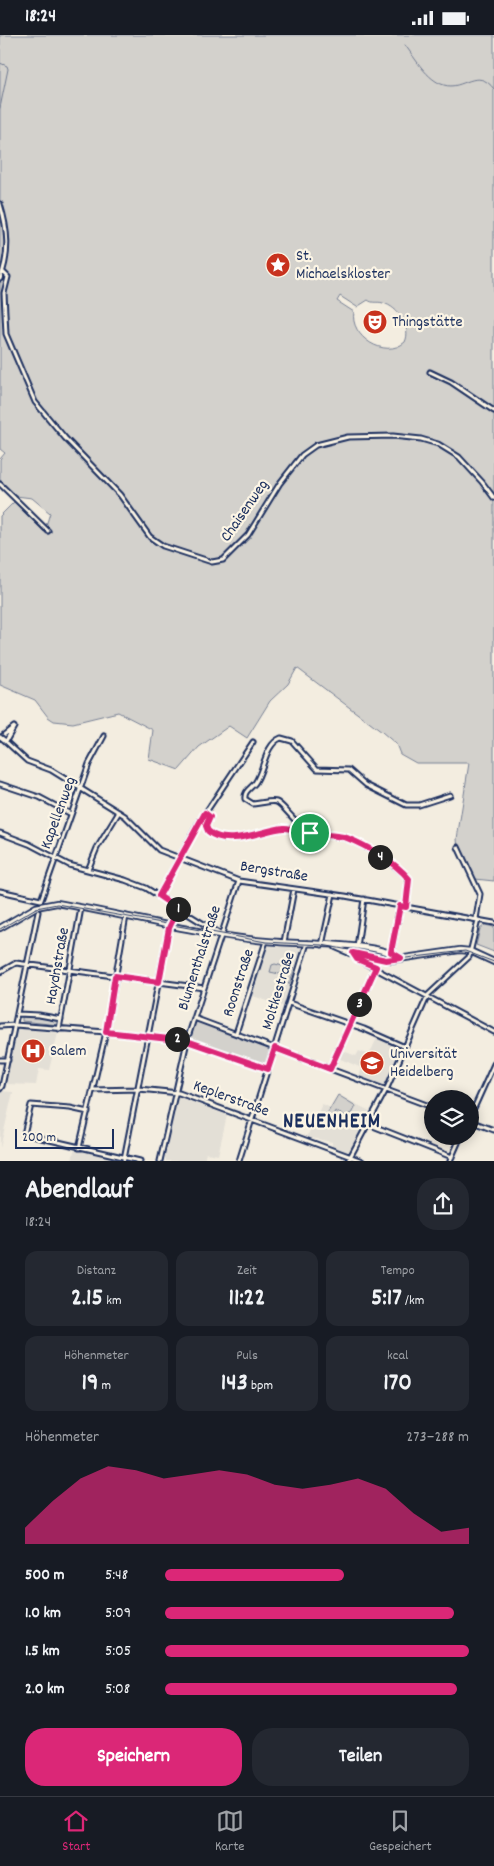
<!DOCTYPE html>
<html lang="de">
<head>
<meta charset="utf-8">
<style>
	body { margin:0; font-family:Dekko,sans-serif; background:#242831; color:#f1f3f6; height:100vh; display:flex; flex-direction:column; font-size:19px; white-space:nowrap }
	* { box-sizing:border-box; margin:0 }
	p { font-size:16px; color:#9ea1a6 }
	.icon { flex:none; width:28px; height:28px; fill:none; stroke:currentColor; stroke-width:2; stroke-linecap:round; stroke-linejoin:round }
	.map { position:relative; height:1126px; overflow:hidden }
	.side { display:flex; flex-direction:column; background:#171b24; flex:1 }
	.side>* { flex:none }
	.controls { position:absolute; left:424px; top:1055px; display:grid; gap:10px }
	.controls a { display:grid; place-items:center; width:55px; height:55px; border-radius:50%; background:#171b24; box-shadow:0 2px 12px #0003; font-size:25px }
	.scale { position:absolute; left:15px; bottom:12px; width:99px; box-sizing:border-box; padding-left:5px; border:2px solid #1b2f5e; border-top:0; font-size:14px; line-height:18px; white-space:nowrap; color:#1b2f5e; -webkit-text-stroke:4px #fcf5e5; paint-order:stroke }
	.pin { position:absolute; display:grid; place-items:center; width:42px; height:42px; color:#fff; margin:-21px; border:2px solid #fff; border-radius:50%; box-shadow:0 1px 5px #0007 }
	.km { position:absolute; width:25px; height:25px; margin:-12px; border-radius:50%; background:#222; color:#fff; font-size:14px; line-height:25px; text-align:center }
	.round { display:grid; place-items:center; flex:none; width:52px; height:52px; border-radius:20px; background:#242831 }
	.summary { display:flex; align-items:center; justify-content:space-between; height:85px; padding:0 25px }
	h1 { font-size:28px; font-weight:700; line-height:38px }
	.stats { display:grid; grid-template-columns:repeat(3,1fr); gap:8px; height:85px; padding:5px 25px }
	.stats div { display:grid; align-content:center; border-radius:12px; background:#242831; text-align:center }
	.stats b { font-size:25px; font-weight:700 }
	.stats small { font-size:14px; font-weight:400 }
	.stats p { font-size:14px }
	.chart { height:140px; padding:10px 25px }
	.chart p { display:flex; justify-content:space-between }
	.chart svg { width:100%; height:90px; margin-top:5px; fill:#db2777; opacity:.7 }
	.primary-button { display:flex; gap:10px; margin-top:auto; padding:10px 25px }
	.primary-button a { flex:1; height:58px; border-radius:20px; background:#db2777; color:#fff; font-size:20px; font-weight:700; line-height:58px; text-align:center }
	.primary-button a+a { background:#242831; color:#f1f3f6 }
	ul { padding:0 25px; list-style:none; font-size:16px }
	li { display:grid; grid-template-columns:80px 60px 1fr; align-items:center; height:38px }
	li i { height:12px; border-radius:6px; background:#db2777 }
	.status { display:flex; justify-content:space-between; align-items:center; height:35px; padding:0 25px; background:#171b24; direction:ltr }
	.status svg { height:14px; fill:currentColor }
	.tabs { display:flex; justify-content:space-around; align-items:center; height:70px; border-top:1px solid #363941; background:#171b24; font-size:14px; color:#9ea1a6 }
	.tabs a { display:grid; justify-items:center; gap:2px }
	.tabs .current { color:#db2777 }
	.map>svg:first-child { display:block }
	.built { fill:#e3dfd6 }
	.green { fill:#d3d1cc; stroke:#778095; fill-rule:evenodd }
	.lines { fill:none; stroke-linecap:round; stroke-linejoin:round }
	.stream { stroke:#707a91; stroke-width:1 }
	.minor-casing { stroke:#1b2f5e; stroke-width:7 }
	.major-casing { stroke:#1b2f5e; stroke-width:8 }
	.minor { stroke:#fcf5e5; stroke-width:3 }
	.major { stroke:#fcf5e5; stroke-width:4.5 }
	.tram { stroke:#1b2f5e; stroke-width:1 }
	.minor-bridge-casing { stroke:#1b2f5e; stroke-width:7; stroke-linecap:butt }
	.minor-bridge { stroke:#fcf5e5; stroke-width:3 }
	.route-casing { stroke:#fff; stroke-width:10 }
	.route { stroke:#db2777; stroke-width:6 }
	.labels { text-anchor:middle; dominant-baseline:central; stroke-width:4.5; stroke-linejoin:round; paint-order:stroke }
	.poi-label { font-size:16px; fill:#1b2f5e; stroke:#fcf5e5; text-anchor:start }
	.street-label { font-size:16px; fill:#1b2f5e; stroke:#fcf5e5 }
	.district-label { font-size:21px; font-weight:bold; letter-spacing:1px; fill:#1b2f5e; stroke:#fcf5e5 }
</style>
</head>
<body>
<div class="status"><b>18:24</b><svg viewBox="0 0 49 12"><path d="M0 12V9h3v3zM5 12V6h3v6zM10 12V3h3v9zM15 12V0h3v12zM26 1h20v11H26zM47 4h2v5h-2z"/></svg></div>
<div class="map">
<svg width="494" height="1126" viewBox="0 0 494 1126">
	<rect width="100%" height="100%" fill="#f3ede0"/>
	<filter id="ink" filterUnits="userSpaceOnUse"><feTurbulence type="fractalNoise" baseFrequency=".02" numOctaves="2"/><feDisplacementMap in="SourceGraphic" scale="10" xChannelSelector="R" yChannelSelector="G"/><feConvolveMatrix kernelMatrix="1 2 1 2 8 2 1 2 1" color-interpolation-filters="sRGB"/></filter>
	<g filter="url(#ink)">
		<path class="built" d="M267,911L304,913L285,972L250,960Z
			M17,993L58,998L49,1035L39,1034L36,1050L4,1049Z
			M377,1003L402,1013L385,1051L359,1041L362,1033L338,1023L341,1015L356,1021L359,1016L369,1020Z
			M0,1056L13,1057L0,1113Z
			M338,1060L370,1076L349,1118L332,1111V1107L307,1102L322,1069L331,1073Z
			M178,1062L227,1080L218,1120L206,1118L204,1126H166L165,1121Z
			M78,1115L124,1126H72L74,1116Z"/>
		<path class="green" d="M0,0H494V846L475,844L458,814L457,804L469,728H416L400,719L396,709L382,697L297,633L288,649L270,666L247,703L229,691L199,712L179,735L149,724L153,695L118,677L73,688L54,686L48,682L35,665L0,650V481L14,467L44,497L50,478L32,463L8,460L0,453V424L5,418L0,414ZM340,261L357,272L368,265C373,269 377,266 383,268C398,272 412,292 405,307C385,325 349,301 354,277L337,266Z
			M485,890L494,892V917L476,910L480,894Z
			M275,929L295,934L289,949L282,947L284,940L270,937L272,930Z
			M39,981L59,985L58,990L22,986V982Z
			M194,985L272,1013L273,1014L267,1033L188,1004Z
			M338,1060L356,1071L352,1079L350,1078L347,1082L335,1076L330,1087L324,1084Z"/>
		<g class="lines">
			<path class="stream" d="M405,10C415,23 427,45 444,50C463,56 477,31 494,54
				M0,28L7,31L8,34L0,73"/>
			<defs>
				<path id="minor" d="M0,169C8,195 10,218 0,244
					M3,237L8,242L4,258L6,299L35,367L65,403L120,460L150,502L163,511L212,527L223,525L248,500L280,448L302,420L316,410L348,402L393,401L421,404L438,409L459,422L482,447L494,463
					M430,337L451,347L494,376
					M0,449L48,496
					M0,703L14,692L6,706
					M3,704L27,726L51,735L125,781L159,815L239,846L345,861L494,888
					M0,749L39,762L71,779
					M205,778L210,783L206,791L208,796C225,813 263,795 283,793C291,792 298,797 305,800L310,798
					M0,798L29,809L69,830L125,845L146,853L220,899
					M310,798V794C304,790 297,788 293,783C274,763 281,765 253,769L245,764C244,756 250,754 255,748C264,735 265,709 281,703L292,706L317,734L349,735L366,750L406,770H419L450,760
					M310,798C322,802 334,799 346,803C363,809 397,830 409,844L406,872
					M458,812L480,859L476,884
					M88,835L97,813L119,777
					M0,856L41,865
					M159,861L198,789L253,707
					M41,865L89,729L104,701
					M284,907L294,854
					M322,910L333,859
					M357,912L364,864
					M353,919L357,924L494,997
					M391,919L400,871
					M0,937L16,928L204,953
					M289,968L364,994L405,1012
					M18,979L39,980L61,984
					M194,983L432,1072
					M0,991L15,990L106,997L187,1006L268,1034
					M59,994L81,873
					M236,998L266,906
					M0,1025H8
					M330,1034L376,932
					M0,1054L2,1051L38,877
					M93,1055L139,1054L179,1058L362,1126
					M88,1077L70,1073L31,1070L24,1099L140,1126
					M470,1082L494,1029
					M470,1086L494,1095
					M368,1089L452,1122
					M79,1113L106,997L126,881
					M124,1124L169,893L178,874
					M160,1126L188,1002L239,846
					M239,1126L307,908
					M348,1126L387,1053L428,960L469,922L478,885
					M450,1126L461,1101"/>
				<path id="major" d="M0,893L36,872L57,868C127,880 196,899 266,906C301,910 373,906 401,923
					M336,912L350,918L391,925L460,915L470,916L494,927"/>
			</defs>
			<use href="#minor" class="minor-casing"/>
			<use href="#major" class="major-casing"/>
			<use href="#minor" class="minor"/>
			<use href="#major" class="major"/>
			<path class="tram" d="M0,894L36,873L57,869L266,907L322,910L398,924L465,916L494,927"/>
			<defs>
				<path id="minor-bridge" d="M0,702L3,704"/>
			</defs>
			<use href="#minor-bridge" class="minor-bridge-casing"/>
			<use href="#minor-bridge" class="minor-bridge"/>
		</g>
	</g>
	<g class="lines" filter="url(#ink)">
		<defs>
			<path id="route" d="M205,778L210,782L206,791L208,796C226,813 263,795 283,793C291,792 298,797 305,800C313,799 338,800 347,803C367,811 395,827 409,844L406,872L400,871L391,917L401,923L386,925L353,918L357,924L376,932L330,1034L275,1013L268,1034L187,1006L106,997L115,941L159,947L169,893L178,874L159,861Z"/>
		</defs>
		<use href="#route" class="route-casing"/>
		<use href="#route" class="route"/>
	</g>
	<defs>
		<symbol id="sight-disc" viewBox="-11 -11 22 22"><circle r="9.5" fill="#c8321e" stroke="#fcf5e5"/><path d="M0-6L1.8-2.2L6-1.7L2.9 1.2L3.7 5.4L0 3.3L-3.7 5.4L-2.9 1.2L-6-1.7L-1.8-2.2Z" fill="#fff"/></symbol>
		<symbol id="theatre-disc" viewBox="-11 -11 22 22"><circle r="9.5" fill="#c8321e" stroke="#fcf5e5"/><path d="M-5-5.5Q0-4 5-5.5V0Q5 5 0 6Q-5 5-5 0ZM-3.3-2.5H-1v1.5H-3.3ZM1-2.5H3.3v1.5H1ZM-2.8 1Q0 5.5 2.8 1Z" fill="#fff"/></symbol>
		<symbol id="hospital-disc" viewBox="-11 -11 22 22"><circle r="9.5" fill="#c8321e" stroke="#fcf5e5"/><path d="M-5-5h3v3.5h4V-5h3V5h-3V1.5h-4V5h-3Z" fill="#fff"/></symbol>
		<symbol id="university-disc" viewBox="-11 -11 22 22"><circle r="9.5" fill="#c8321e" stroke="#fcf5e5"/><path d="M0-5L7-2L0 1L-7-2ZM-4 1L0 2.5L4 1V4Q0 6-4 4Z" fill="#fff"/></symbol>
	</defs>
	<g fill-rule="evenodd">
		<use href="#sight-disc" x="264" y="216" width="28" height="28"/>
		<use href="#theatre-disc" x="361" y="273" width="28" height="28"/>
		<use href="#hospital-disc" x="19" y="1002" width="28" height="28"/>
		<use href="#university-disc" x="358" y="1014" width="28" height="28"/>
	</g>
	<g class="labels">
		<g class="poi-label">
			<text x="296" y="221">St.<tspan x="296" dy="18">Michaelskloster</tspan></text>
			<text x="392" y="287">Thingstätte</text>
			<text x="50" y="1016">Salem</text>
			<text x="390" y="1019">Universität<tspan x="390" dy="18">Heidelberg</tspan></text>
		</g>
		<g class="street-label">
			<text transform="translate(245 476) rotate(-55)">Chaisenweg</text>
			<text transform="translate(59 778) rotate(-70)">Kapellenweg</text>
			<text transform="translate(274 837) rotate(9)">Bergstraße</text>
			<text transform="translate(200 923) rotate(-72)">Blumenthalstraße</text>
			<text transform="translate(58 931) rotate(-80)">Haydnstraße</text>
			<text transform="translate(239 948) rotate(-72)">Roonstraße</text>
			<text transform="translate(279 956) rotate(-73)">Moltkestraße</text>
			<text transform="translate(231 1064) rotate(20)">Keplerstraße</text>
		</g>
		<g class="district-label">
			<text x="332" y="1088">NEUENHEIM</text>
		</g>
	</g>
</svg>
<div class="controls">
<a><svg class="icon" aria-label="layers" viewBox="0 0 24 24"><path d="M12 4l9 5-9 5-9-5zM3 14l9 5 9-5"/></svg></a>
</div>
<div class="scale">200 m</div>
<div class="pin" style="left:310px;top:798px;background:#1e9e55"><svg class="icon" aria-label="arrive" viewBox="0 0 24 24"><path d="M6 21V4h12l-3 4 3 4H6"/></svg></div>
<b class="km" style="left:178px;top:874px">1</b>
<b class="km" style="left:177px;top:1004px">2</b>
<b class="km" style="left:359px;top:969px">3</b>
<b class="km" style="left:380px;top:822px">4</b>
</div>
<section class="side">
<div class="summary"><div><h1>Abendlauf</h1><p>18:24</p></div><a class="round"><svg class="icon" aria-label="share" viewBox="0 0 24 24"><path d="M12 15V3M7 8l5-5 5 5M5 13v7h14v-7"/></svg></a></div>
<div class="stats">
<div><p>Distanz</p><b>2.15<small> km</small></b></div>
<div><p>Zeit</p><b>11:22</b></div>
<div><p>Tempo</p><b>5:17<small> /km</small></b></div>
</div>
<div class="stats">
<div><p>Höhenmeter</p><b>19<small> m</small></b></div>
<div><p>Puls</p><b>143<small> bpm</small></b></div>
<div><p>kcal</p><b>170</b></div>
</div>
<div class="chart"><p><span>Höhenmeter</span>273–288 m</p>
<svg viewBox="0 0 160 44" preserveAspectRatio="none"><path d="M0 44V36L10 23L20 12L30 6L40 8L50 12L60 10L70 8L80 10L90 15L100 17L110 15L120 12L130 17L140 29L150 38L160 36V44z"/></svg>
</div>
<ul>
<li><b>500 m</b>5:48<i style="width:59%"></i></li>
<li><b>1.0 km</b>5:09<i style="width:95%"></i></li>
<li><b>1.5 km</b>5:05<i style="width:100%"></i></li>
<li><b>2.0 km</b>5:08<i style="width:96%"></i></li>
</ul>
<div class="primary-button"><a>Speichern</a><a>Teilen</a></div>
</section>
<nav class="tabs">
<a class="current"><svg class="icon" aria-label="home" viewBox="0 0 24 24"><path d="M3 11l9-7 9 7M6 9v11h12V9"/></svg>Start</a>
<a><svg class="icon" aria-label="map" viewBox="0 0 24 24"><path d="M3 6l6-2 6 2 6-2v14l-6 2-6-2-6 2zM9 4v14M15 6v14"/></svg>Karte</a>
<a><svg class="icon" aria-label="saved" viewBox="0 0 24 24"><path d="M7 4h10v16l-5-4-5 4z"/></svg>Gespeichert</a>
</nav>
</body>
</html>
